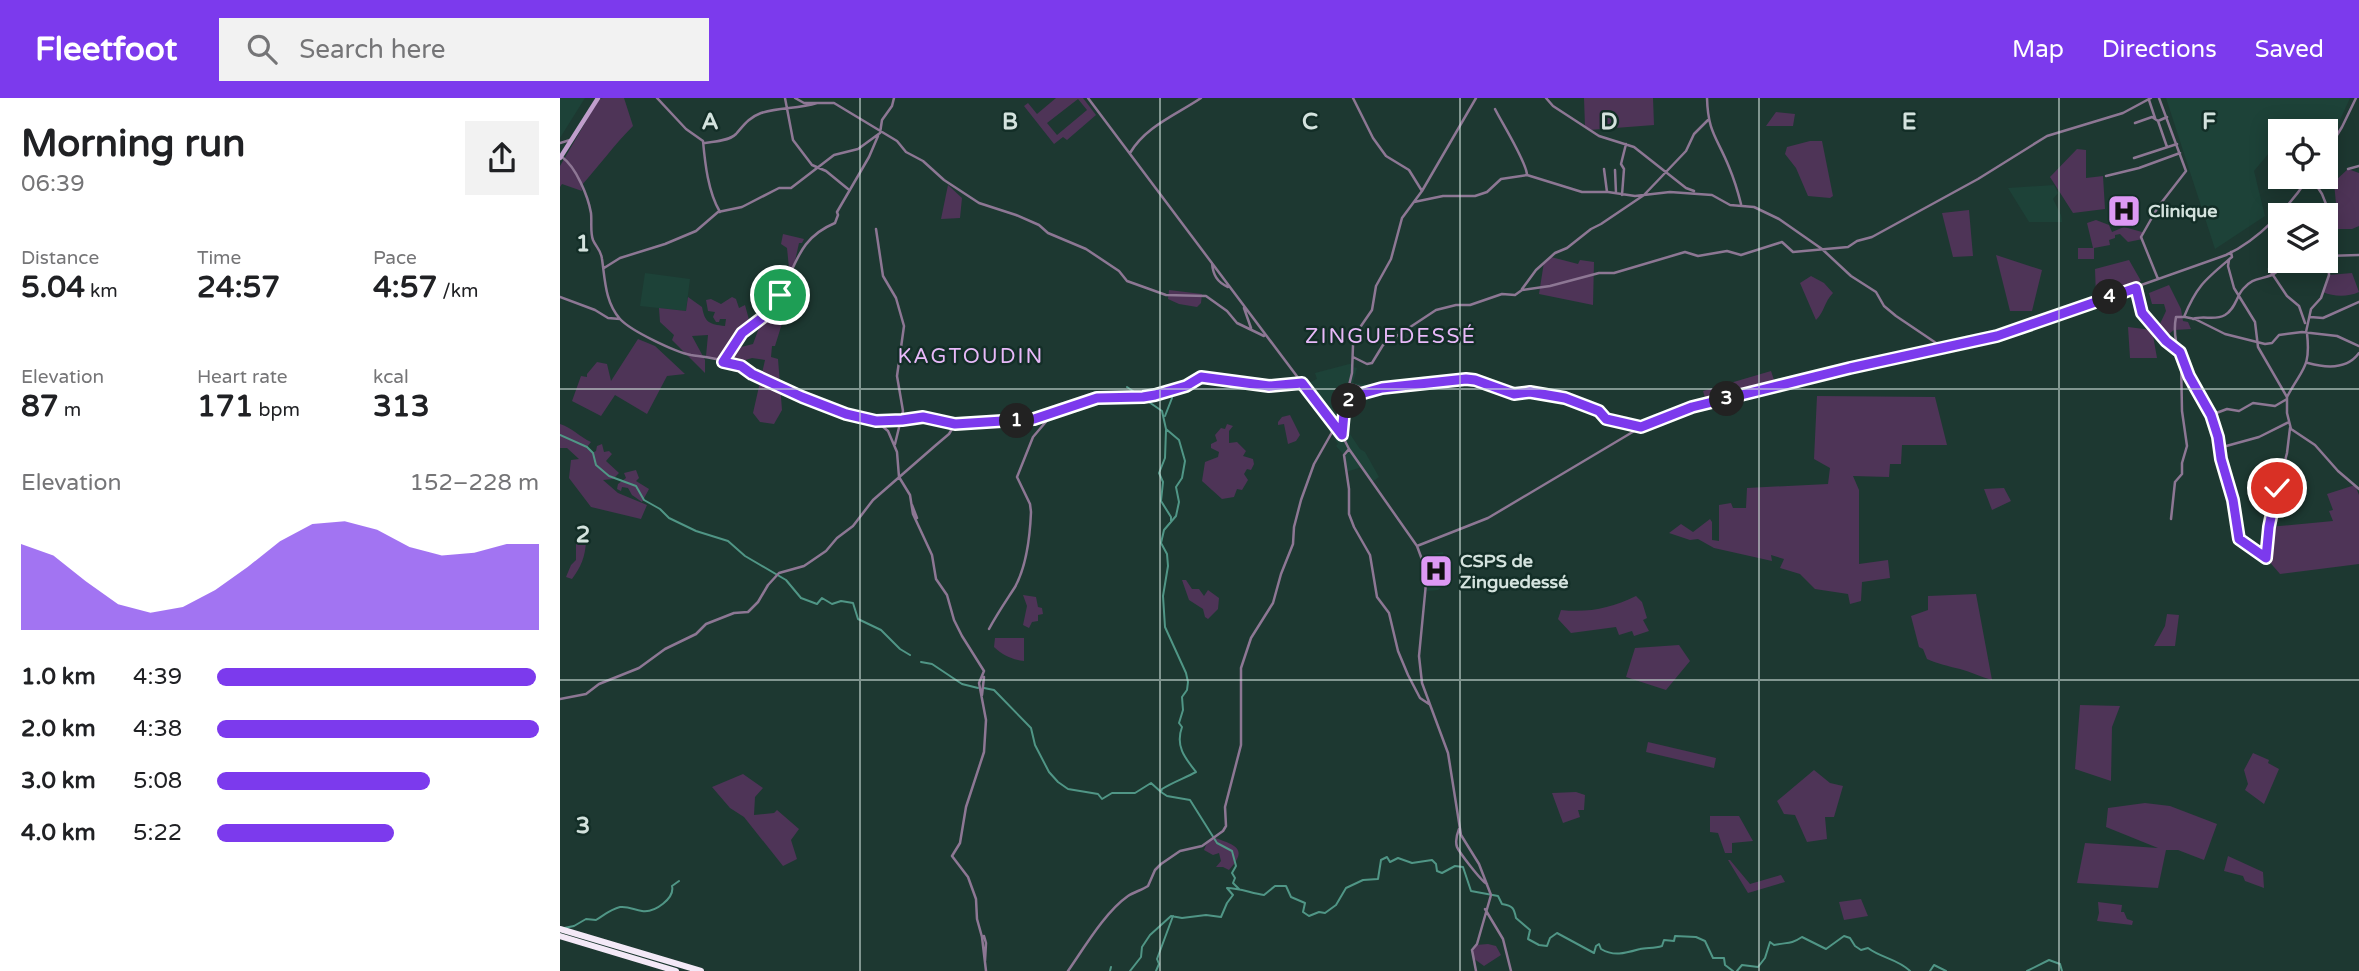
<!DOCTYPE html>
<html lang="en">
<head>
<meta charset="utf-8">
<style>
	body { margin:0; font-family:"Varela Round",sans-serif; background:#f2f2f2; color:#202124; height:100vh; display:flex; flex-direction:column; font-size:26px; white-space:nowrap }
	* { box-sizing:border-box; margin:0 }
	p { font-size:23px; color:#757577 }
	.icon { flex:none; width:38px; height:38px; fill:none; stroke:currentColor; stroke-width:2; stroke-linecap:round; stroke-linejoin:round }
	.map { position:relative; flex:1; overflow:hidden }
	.drawer { display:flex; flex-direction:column; background:#fff; width:560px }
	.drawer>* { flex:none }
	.tools { position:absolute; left:1708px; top:21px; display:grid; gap:14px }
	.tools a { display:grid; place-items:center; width:70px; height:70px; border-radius:0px; background:#fff; box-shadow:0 4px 18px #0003; font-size:35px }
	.pin { position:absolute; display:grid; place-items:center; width:60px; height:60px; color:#fff; margin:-30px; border:4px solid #fff; border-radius:50%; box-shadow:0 2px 7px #0007 }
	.km { position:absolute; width:35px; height:35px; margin:-18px; border-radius:50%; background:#222; color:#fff; font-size:19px; line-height:35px; text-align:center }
	.round { display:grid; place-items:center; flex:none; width:74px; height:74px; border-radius:0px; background:#f2f2f2 }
	.overview { display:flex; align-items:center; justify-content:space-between; height:119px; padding:0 21px }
	h1 { font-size:38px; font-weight:800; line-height:52px }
	.stats { display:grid; grid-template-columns:repeat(3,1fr); gap:10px; height:119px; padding:7px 21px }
	.stats div { display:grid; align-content:center }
	.stats b { font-size:30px; font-weight:800 }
	.stats small { font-size:19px; font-weight:400 }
	.stats p { font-size:19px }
	.chart { height:196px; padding:14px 21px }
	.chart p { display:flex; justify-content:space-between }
	.chart svg { width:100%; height:126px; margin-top:7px; fill:#7c3aed; opacity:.7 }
	ul { padding:0 21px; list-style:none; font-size:23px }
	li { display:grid; grid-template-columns:112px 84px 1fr; align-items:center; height:52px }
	li i { height:18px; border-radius:9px; background:#7c3aed }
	header { display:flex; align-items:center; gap:42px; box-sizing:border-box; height:98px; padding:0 35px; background:#7c3aed; color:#fff }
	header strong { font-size:33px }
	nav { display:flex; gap:38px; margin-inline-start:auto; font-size:24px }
	.search { width:490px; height:63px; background:#f2f2f2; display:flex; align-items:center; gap:18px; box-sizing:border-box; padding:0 24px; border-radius:0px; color:#757577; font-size:26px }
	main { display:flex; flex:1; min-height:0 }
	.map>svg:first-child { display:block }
	.built { fill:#1d4238 }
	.green { fill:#4e3457; fill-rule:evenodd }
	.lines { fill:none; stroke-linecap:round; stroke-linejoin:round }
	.stream { stroke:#509686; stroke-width:2 }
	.street { stroke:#8d7794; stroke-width:2.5 }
	.secondary { stroke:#c09ecc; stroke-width:4.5 }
	.highway { stroke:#f3e9f7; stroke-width:6 }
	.route-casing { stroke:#fff; stroke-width:14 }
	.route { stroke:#7c3aed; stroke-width:9 }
	.grid { fill:none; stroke:#d4e3de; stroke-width:2; stroke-opacity:0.55 }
	.labels { text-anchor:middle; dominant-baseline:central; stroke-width:5; stroke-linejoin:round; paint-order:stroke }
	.poi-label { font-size:18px; font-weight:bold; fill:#d4e3de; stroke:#132e27; text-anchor:start }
	.quarter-label { font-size:21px; letter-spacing:2px; fill:#e8b9f9; stroke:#132e27 }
	.grid-label { font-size:23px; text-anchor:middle; font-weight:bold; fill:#d4e3de; stroke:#132e27; stroke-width:5; stroke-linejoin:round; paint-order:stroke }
</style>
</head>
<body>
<header>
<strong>Fleetfoot</strong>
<div class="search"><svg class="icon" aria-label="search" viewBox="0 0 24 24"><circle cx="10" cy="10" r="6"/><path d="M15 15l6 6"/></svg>Search here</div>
<nav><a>Map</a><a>Directions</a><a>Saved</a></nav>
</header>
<main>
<section class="drawer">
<div class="overview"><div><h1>Morning run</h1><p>06:39</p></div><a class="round"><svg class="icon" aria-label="share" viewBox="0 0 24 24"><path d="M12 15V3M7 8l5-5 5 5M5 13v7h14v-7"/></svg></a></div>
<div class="stats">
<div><p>Distance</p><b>5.04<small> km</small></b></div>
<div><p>Time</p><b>24:57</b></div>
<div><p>Pace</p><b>4:57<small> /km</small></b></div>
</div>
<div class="stats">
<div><p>Elevation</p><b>87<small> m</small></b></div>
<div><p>Heart rate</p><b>171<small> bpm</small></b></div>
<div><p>kcal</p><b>313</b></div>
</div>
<div class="chart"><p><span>Elevation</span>152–228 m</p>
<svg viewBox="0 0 160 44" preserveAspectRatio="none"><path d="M0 44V14L10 18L20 27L30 35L40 38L50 36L60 30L70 22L80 13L90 7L100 6L110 9L120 15L130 18L140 17L150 14L160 14V44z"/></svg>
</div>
<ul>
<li><b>1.0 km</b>4:39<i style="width:99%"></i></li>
<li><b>2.0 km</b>4:38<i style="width:100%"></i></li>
<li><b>3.0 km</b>5:08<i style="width:66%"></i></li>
<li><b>4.0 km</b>5:22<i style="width:55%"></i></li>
</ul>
</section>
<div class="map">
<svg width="1799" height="873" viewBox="0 0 1799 873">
	<rect width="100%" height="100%" fill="#1d3831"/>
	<path class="built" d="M0,0H25L0,40Z
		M1606,0H1790L1776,31L1720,33V42L1694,73L1705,118L1655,151Z
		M1494,87L1498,95L1493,101L1501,117L1502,124H1469L1448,90Z
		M85,175L130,181L126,213L80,208Z
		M793,265V269L797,270L793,285L812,287V293L802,296L805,302L801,311L788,323V333L800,351L805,354L819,379L812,384L802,369L786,374L784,357L776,348L778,346L769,333L774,330L743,287L757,281L755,275Z
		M883,454L888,485L878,492L867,493V475L861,458Z"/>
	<path class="green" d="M43,0H64L73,28C54,47 39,68 21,88L22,93L2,86L0,89V68L39,1Z
		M496,0H523L536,17L507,42L503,39L494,46L464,8L468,5L477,16ZM518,1L527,12L497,37L487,25Z
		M1024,0H1093L1094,27L1029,32L1025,29Z
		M1216,14L1235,16L1233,28H1206Z
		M1250,43H1262L1273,98L1270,100L1248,98L1236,70L1225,56L1227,49Z
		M1517,51L1526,52V80L1543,78L1545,111L1513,115L1490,79Z
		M1788,71L1799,75V128L1792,131H1776L1777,117L1774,84Z
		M388,87L402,100L400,120L381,121Z
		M1409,112L1413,158L1393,159L1382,115Z
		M1536,122L1549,127L1552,134L1564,129L1582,134L1583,141L1568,144L1560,136L1555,137V140L1549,142L1550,147L1534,150V161H1518V150H1533L1527,125Z
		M223,136L244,141L242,145H239L233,172L229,170L227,150L221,146Z
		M1436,157L1482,172L1472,213H1450Z
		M991,159L1018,166L1020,162L1034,164L1033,207L979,196L984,164Z
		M1569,162L1581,183L1536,198L1535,171Z
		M1792,175L1799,194C1788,199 1774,199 1763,194L1769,177Z
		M1251,178L1264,185L1273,195C1264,204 1265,213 1256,222L1240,185Z
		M1609,187L1621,211L1623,223L1628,224L1631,231L1614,232L1605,239L1599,228L1606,213L1604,206H1592L1589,195Z
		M609,192L642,196L641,205L637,209L619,206L608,201Z
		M128,199L142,209C145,225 149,226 165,228L166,221H160L159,224H156L153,219L155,214L148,213L146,202L151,201L161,206L172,199L176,201L179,210L185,207L191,229L182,235L173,251L193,246L203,219L200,209L213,202H219L224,219L215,248H212L211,259L218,261L222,312L214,326L200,324L193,315L205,262L192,260L176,265L170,256L163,264L146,258L148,237L132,238L145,262V275L112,242L114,237L100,224L99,210L126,213Z
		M1568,229L1592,232L1597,260H1570Z
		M78,241L95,248L125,276L107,278L87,316L55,297L41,318L12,303L21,278L27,279V276L37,264L47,266L51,283Z
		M1211,273L1216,288L1147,306L1143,293Z
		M1257,298L1375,299L1387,347H1342L1341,366H1330L1329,379L1293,378L1299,392V466L1328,462L1330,480L1302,484L1301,503L1290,506L1288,496L1255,491L1240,476L1220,470L1224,461L1211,457L1212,463L1154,450L1138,441L1130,442L1109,435L1121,426L1133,434L1150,421L1152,424V442L1159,443V407L1171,405L1173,410H1186L1187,390L1268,386L1270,370L1254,361Z
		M730,317L740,337L736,343L728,346L724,326L718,327V324L722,319Z
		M0,326C11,329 20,339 31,344L27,349L32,355L36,353L37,348L42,346L44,354L49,353L52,356L46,363L59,375L53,381L43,382L58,395L87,407L81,421L31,409L9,380L11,362L19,361L7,350H0Z
		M667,326L673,328L669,333V345L677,344L686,353L683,358L693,361L694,366L691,372L687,371L684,376L688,382L682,392L677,391L674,399L662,401L642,383L645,364L658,359L659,354L651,350V346L657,343L655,337L661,330L665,331Z
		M76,372L79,380L76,383L89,391L82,404L72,397L68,390L62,389L61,393L57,391L58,386L66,380L64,375Z
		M1795,387L1799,397V466L1720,476L1707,461L1709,429L1773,423L1769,413L1773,412L1767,396Z
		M1444,390L1451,403L1432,412L1424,391Z
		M26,444C25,459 21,469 12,481L6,479L11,467L16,462V446Z
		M622,482H626L632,491H639L644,498L648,492L659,500L658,511L648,521L645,519L643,511L629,502Z
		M1416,496L1432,582C1421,579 1411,574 1400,571C1388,568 1378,566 1367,561L1363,551L1359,549L1351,518L1368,512V498Z
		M463,497L476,499L478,509L482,510L483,516L478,517V523L472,524L469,530L463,527L467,508Z
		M1076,498L1082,504L1087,520L1083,522L1089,533L1074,538L1072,533L1059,537L1056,529L1011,535L998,521L1001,512C1029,515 1051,510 1076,498Z
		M1607,516L1619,517L1615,548H1594L1605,528Z
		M435,540H464V563C453,562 442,557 434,549Z
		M1119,547L1130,563L1106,592L1066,579L1075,550Z
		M1520,607L1560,608L1552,629L1551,683L1515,671Z
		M1088,644L1156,660L1154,670L1086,654Z
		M1693,655L1709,662L1708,665L1719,671L1704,706L1685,692L1688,686L1684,672Z
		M1254,672L1270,685L1283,688L1274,719H1265L1267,741L1247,744L1235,717L1224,716L1217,703Z
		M183,676L203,690L195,699L194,717L214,715L217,712L239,731L231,742L237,761L223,768L184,719L170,710L152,689Z
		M1016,694L1025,697L1024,712H1018L1020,719L1003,725L992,695Z
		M1585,705L1610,708L1657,726L1644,762L1618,752H1606L1598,790L1517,785L1525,745L1598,750L1546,729L1548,710Z
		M1150,718H1179L1193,743L1172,745V755H1165L1158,735L1150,734Z
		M653,739C673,747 690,749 669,772L663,769H656L661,763L659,755L653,757L644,752L646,747Z
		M1668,758L1703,774L1704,790L1685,783L1683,778L1664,773Z
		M1168,762H1170L1190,786L1221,777L1225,784L1188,795Z
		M1301,801L1308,818L1284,822L1279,804Z
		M1538,804L1562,807L1561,814H1564L1567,821L1573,823L1572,827L1537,823L1539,815Z
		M928,846L936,848L941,857L924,868L913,860V851L916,847Z"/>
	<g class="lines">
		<path class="stream" d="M567,289L602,313L606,331L619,342L625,363L622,380L616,389L619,404L616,418L604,432L601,445L607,456L608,468L603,498L605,529L626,575L628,584L627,592L622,599L623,612L619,625L622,629C615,648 625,660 636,674C625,680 613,684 602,691L601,694L607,698L630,702L657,745L672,753L676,768L672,775L675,780L673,785L679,791
			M605,318L612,300
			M606,332L605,360L599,375L603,384L601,403L611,419V423
			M0,337L27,349L33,355L36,367L49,378L76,388L84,402L100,411L109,420L136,433L168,443L185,458L226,482L241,500L257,506L262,500L272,506L281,503L293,505L298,521L321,532L340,551L350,557
			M361,564L372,566L402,586L418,590
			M424,590L434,592L471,630L475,647L489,674L498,684L508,691L538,696L542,701L552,695H575L591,685L601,694
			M4,830L14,828L26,821L36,822C44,817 51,811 60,809C69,808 74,812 82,813C95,815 115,800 112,788L119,783
			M550,873L551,869
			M570,873L581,859L582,849L590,837L611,818L622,820L646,817L661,819L667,805L673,797L667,790C679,790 691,795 704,797L715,788H726L731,799L745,805L743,814L749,818L759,814L765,815L776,807L786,790L803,782L818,781L821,762L827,759L830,764L838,760L852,765L872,762L876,766L877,773L882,775L895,768L903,769L911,793L938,798L942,806C953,808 954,810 956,820L970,832L968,841L979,847L987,848L990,840L997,835L1034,855L1036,848L1039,846L1041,851C1054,859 1066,855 1080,851C1086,849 1094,851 1102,848L1104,842L1114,843L1115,838L1136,839L1145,843L1153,860H1164L1165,867L1173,873
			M596,873L599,866L597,861L613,818
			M1177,873L1182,867L1198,869L1205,860L1210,844L1214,847C1227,844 1230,847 1242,839L1266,851L1284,838L1290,840L1295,848L1301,852L1308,850C1321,860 1338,861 1350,873
			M1370,873L1374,867L1386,873
			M1467,873L1489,862L1500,866L1502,873"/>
		<path class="street" d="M97,0L126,31L143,43C145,65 148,94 160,114
			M225,0L233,42L252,67L266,73L288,91
			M235,0L244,5H274L337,43L346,54L363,63L384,82L419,105L456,117L479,127L488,135L526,151L559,173L567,183L606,197L646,198L667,213L677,225L704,238
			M528,0L775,329L780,333L789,351L857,448L928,420L1076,332L1118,314L1248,280L1437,238L1666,157C1699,142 1729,109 1749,79
			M793,0L813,40L826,58L849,72L862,93
			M986,0L993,8L1039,38L1074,49L1126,90L1134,93
			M1147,0C1148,35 1157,39 1169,69C1174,81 1178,94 1181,106
			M1589,2L1595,20
			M935,11C942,25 967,65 967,77
			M1607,19L1598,23L1607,49
			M1575,25L1592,19L1598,23
			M0,45L10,42
			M144,45C153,44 169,43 176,36C184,27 188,20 201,15C220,9 238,11 257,5
			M570,55C586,28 616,17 641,0
			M1766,55L1782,29L1796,0
			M2,59C16,69 28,98 31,115C32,123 30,134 33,142C36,149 41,152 42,161C45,181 45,204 60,221C71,233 115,254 131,257C151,260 176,262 192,276L269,311L316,323L328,333L337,354L339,379L350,397L353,416L372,457L376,481L387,497L394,522L402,538L424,573L419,585L426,622L424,654L406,709L400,745L392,758L408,779L416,801L417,821L422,839L426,873
			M1574,60L1617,46
			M1044,71L1047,94
			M1788,71L1799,68
			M1055,72L1056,95
			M1546,78L1579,70L1620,55
			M1062,97L1064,71L1061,66L1066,46
			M854,104L883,98H915L927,94L941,81L967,77L1022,94H1048L1075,98L1110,94L1152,97L1170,107L1194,109L1219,121L1262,151L1291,178L1316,194L1324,208L1336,218L1382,249
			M1720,115L1717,162L1712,165L1709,171L1727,198L1739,208L1745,225
			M316,131L323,178L336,200L344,228L337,278L343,313L335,346
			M1671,154L1672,159C1646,181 1637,187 1624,219H1616C1608,259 1643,290 1654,325C1658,337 1658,350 1661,362C1667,389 1678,413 1679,441L1706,460L1712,413L1727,355L1730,330
			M1766,158L1799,157
			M1669,162L1668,168L1674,190L1695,224L1698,249L1727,299V315L1731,331L1755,347L1778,373L1799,391
			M652,165C653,177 657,184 668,189
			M44,170L60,160L105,146L136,133L158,114L182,109L219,90H231L274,57L298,51L320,35L322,22L332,8L334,0
			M1598,181L1581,139L1598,109L1626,73L1599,0
			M1576,189C1581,215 1597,240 1619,254
			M962,191L976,172L995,155L1007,150L1031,131L1041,126L1084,97L1126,53L1134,36L1148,22
			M0,199L35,212L48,220L60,221
			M684,210L691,230
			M1625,219L1635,221L1665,236L1705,246L1712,245L1719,237L1742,234L1777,238L1799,248
			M1750,219L1763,220L1799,204
			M1633,221C1643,217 1655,223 1665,217C1676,210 1676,199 1683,191C1693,179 1700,182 1712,177C1718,174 1724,167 1729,163
			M1746,234L1751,211L1761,200L1769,177L1768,157L1776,131L1762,96L1751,79
			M793,259L807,266L812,265L823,247L876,212L896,207H910L942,196L955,197L962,192L990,188L1039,175H1054L1125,154L1138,158L1167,153L1181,157L1222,144L1233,154L1288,149L1297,143L1312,139L1418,81L1487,38L1563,15L1591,0
			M163,264L182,235L203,219L213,202L220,197C237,165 239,140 275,125L278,117L277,114L309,59L318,38
			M1748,265C1766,270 1787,272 1799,255
			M790,286L808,292
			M847,288L868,286
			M1727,299C1742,270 1751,271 1747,235
			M785,304L804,295L822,290L858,284L868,286L883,283L915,282L954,296L970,294L1005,300L1039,313L1046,321H1055L1081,329
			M1651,317L1667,311L1679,313L1693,305L1715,308L1727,301
			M319,323L363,319L400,326L461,323L492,316L537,300L583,299L595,297L626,288L641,279L709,288L742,285
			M782,336L785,304L792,275L793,247L801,228L812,212L816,188L831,161L842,120L862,93L916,0
			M1659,350L1699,339L1729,324
			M789,351L784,357L789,391V416L794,429L810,457L817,499L829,515L838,553L848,577L860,600L869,606
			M352,407L357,420
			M1611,421L1615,384L1622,376V365L1627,348L1622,313L1621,261
			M857,448L867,475L859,558L862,585L888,655L901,737L919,766L931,797L917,846L912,852L916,873
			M429,531C437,516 446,503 455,489C467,467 470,439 471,414L470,406L457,379L473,339L490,319
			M422,597L424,579
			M0,601L26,596L39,586L79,570L105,551L136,536L146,526L174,515L188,514L198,504L208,487L219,475L244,468L266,453L277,440L293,428L313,402L376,347L389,336L395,326
			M899,731C897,736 895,743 897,749C899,754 921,783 927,786
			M925,811L943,841L951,873
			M424,838L426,845L425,863
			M508,873C524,850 545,814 568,798C574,794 582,792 588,788L595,772L601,766L620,753L642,748L663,733L666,728L665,709L681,647V570L691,540L713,505L721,476L733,446L734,429L741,402L754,366L775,329"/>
		<path class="secondary" d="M0,60L38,0"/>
		<path class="highway" d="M0,831L141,873
			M0,838L116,873"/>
	</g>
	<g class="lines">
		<defs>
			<path id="route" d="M220,197L213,202L203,219L182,235L163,264L181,268L192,276L242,299L286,316L316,323L342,322L363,319L395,326L474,321L537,300L583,299L595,297L626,288L641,279L709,288L742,285L782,337L785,304L804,295L822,290L906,281L915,282L954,296L970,294L1005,300L1039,313L1046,321L1081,329L1132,309L1290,270L1437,238L1576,190L1582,215L1606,243L1620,254L1629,278L1651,317L1658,339L1661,361L1673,402L1679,441L1706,460L1709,429L1717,390"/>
		</defs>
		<use href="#route" class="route-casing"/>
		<use href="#route" class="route"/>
	</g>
	<path class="grid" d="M300,0V873M600,0V873M900,0V873M1199,0V873M1499,0V873M0,291H1799M0,582H1799"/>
	<defs>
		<symbol id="hospital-square" viewBox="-11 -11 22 22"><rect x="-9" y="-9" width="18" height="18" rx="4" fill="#dd99f4" stroke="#132e27"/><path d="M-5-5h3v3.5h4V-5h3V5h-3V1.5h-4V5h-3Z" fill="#111"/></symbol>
	</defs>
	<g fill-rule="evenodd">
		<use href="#hospital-square" x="1545" y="94" width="38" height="38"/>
		<use href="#hospital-square" x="857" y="454" width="38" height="38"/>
	</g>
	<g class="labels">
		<g class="poi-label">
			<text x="1588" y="113">Clinique</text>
			<text x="900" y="463">CSPS de<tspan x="900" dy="21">Zinguedessé</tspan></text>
		</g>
		<g class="quarter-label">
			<text x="831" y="238">ZINGUEDESSÉ</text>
			<text x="411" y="258">KAGTOUDIN</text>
		</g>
	</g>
	<g class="grid-label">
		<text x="150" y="31">A</text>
		<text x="450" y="31">B</text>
		<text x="750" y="31">C</text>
		<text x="1049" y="31">D</text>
		<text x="1349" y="31">E</text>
		<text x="1649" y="31">F</text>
		<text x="23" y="153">1</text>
		<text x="23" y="444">2</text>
		<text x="23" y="735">3</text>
	</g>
</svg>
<div class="tools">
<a><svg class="icon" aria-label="locate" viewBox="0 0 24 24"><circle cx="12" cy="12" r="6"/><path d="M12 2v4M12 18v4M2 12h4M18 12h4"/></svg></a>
<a><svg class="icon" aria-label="layers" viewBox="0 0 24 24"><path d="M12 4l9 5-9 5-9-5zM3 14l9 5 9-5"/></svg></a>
</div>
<div class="pin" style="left:220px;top:197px;background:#1e9e55"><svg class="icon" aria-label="arrive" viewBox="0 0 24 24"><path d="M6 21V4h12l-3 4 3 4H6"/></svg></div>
<div class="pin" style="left:1717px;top:390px;background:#d93025"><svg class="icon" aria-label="check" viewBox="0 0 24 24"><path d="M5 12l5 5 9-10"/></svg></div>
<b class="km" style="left:457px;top:323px">1</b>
<b class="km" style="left:789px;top:303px">2</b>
<b class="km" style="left:1167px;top:301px">3</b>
<b class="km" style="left:1550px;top:199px">4</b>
</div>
</main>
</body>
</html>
